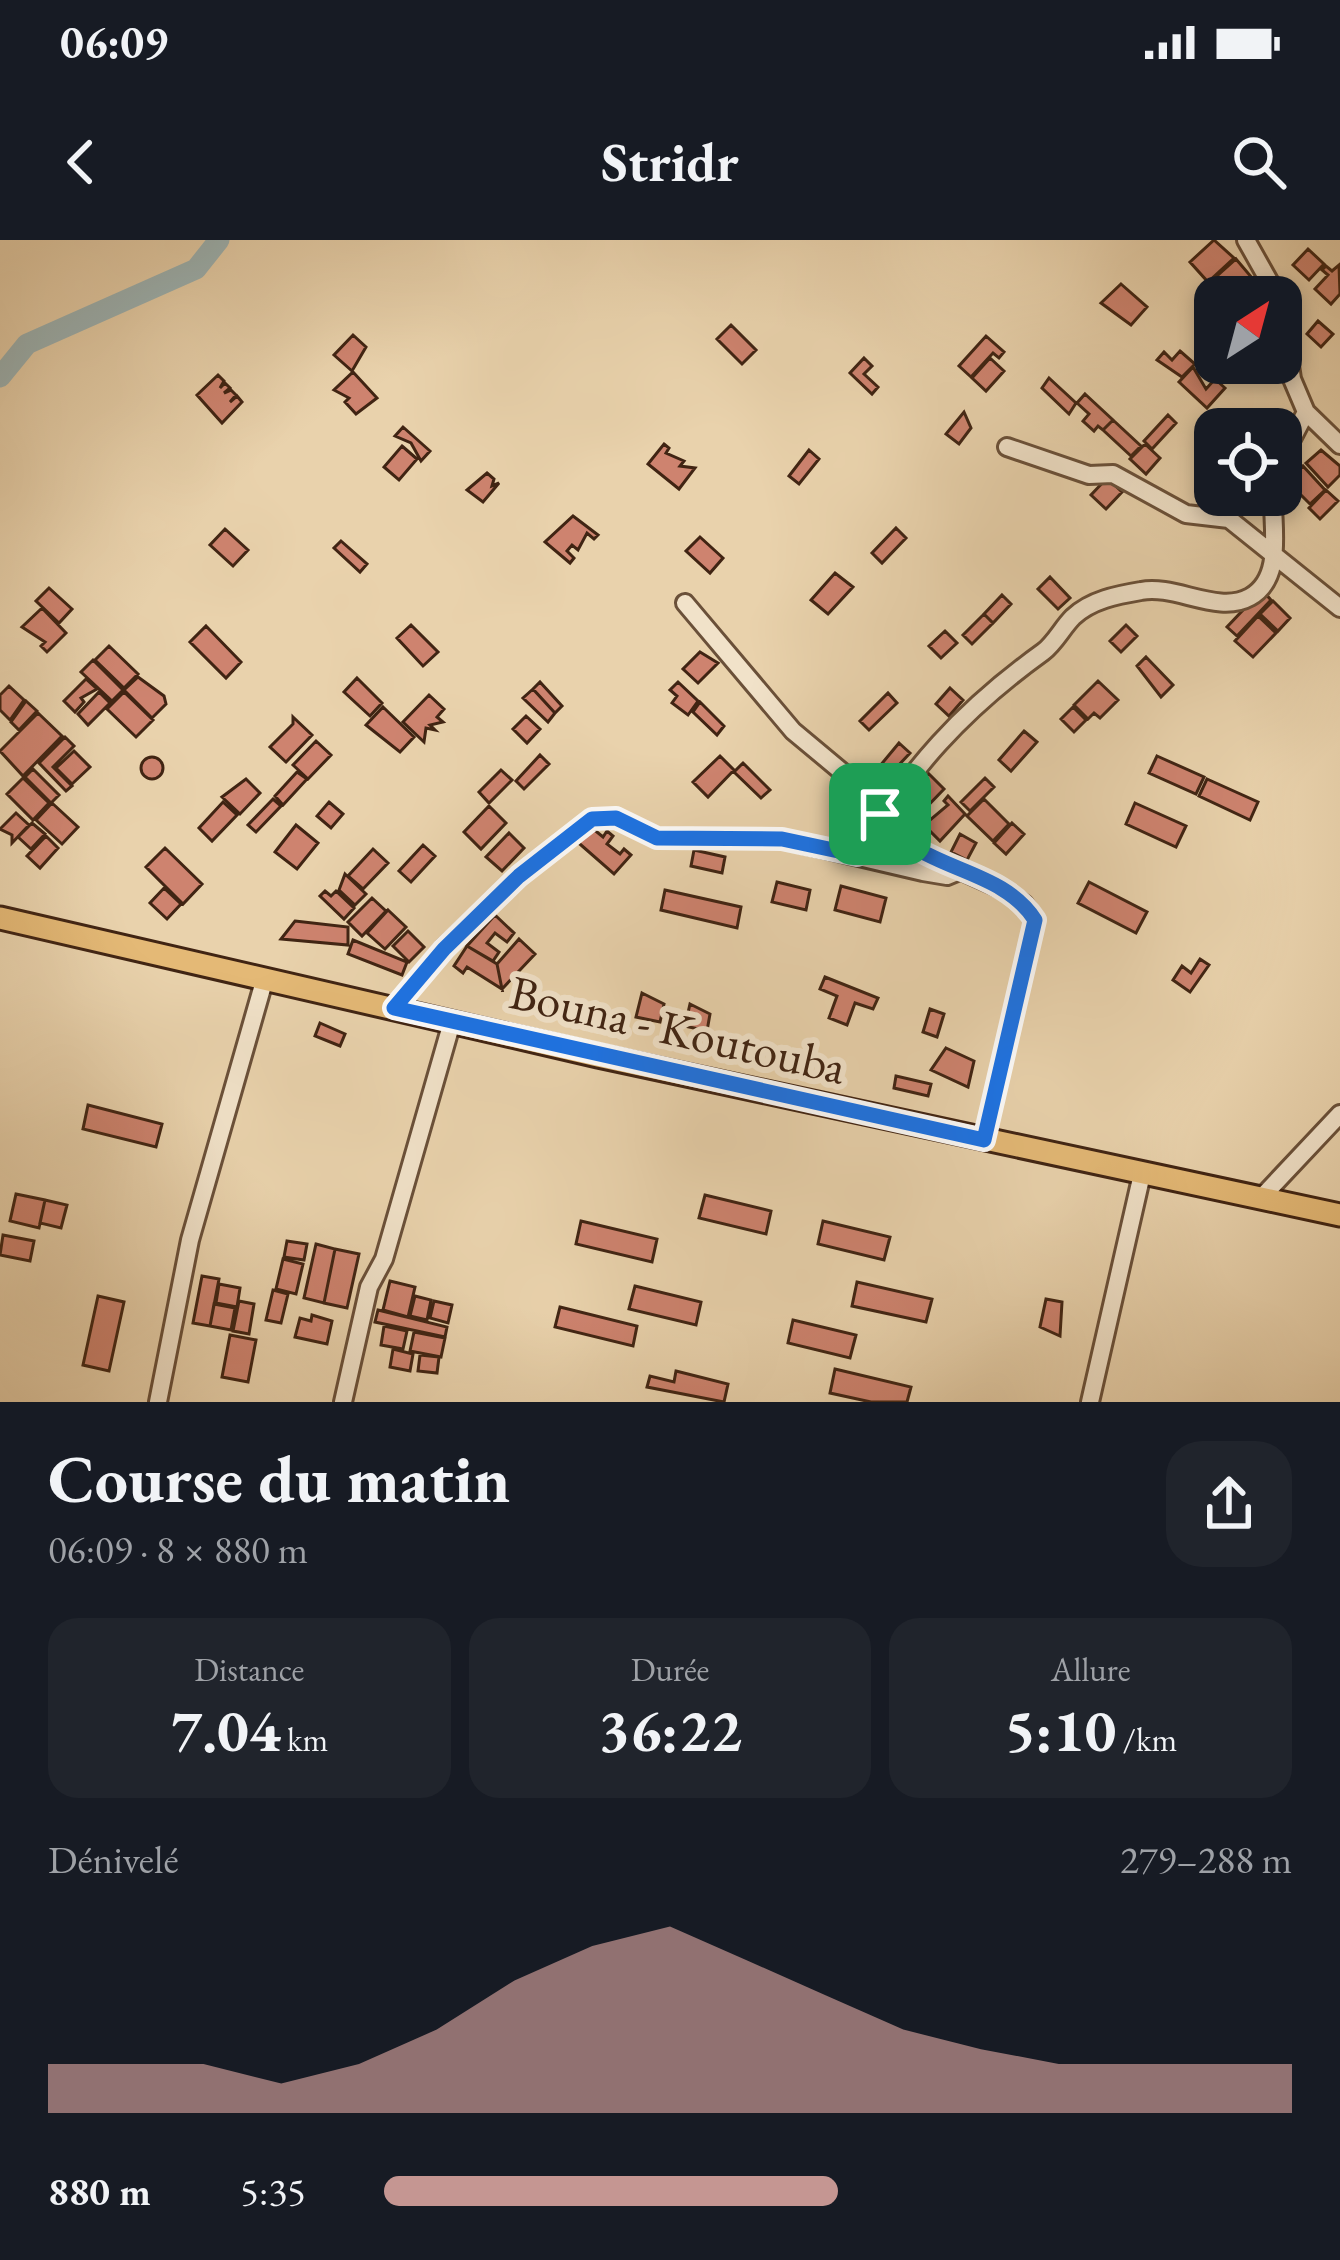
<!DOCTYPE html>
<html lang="fr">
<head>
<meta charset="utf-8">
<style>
	body { margin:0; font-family:"EB Garamond",serif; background:#20242c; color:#f1f3f6; height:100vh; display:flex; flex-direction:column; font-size:45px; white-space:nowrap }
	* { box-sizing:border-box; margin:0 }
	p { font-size:39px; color:#9ea1a6 }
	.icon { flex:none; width:66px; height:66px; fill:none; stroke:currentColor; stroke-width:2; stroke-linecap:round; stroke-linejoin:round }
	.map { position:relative; height:1162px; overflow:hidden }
	.drawer { display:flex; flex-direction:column; background:#171b24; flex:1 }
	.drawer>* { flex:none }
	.needle { width:78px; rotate:36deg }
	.buttons { position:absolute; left:1194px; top:36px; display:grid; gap:24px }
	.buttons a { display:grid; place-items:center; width:108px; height:108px; border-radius:24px; background:#171b24; box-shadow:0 6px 18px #0003; font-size:60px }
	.pin { position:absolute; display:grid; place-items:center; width:102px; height:102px; color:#fff; margin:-51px; border-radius:24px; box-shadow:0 6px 18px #0006 }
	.round { display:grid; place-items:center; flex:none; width:126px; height:126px; border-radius:36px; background:#20242c }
	.overview { display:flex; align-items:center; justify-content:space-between; height:204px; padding:0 48px }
	h1 { font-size:66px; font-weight:700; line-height:90px }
	.metrics { display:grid; grid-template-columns:repeat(3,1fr); gap:18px; height:204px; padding:12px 48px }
	.metrics div { display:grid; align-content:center; border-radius:30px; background:#20242c; text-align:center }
	.metrics b { font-size:60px; font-weight:700 }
	.metrics small { font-size:33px; font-weight:400 }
	.metrics p { font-size:33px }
	.chart { height:336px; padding:24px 48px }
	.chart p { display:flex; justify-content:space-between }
	.chart svg { width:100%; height:216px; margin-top:12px; fill:#c59692; opacity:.7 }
	ul { padding:0 48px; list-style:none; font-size:39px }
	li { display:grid; grid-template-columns:192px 144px 1fr; align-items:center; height:90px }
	li i { height:30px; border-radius:15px; background:#c59692 }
	.status { display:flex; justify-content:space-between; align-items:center; height:84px; padding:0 60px; background:#171b24; direction:ltr }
	.status svg { height:33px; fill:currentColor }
	header { display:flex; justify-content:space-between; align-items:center; height:156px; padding:0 48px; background:#171b24; font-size:54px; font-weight:700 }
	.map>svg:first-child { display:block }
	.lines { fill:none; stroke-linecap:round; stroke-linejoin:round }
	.river { stroke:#9db5b6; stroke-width:21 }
	.building { fill:#ce836f; stroke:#402413; stroke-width:3 }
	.minor-casing { stroke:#6a5039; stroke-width:22 }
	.major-casing { stroke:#402413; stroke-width:27 }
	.minor { stroke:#f1e2c9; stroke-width:16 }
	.major { stroke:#e4b976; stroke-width:21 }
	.route-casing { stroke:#fff; stroke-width:24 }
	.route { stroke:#1a73e8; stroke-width:15 }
	.labels { text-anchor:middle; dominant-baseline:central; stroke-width:12; stroke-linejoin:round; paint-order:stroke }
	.street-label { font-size:48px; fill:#402413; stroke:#f1e2c9 }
</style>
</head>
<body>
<div class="status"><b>06:09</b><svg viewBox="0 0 49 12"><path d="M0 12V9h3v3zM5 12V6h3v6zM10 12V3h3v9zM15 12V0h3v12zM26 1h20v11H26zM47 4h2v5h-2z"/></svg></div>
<header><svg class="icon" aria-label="back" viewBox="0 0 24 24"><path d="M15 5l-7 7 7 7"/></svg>Stridr<svg class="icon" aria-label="search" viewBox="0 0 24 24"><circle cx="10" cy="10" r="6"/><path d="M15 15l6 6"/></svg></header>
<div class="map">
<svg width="1340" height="1162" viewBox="0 0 1340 1162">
	<rect width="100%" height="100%" fill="#e9d2ac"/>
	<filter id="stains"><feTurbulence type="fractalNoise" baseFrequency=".00167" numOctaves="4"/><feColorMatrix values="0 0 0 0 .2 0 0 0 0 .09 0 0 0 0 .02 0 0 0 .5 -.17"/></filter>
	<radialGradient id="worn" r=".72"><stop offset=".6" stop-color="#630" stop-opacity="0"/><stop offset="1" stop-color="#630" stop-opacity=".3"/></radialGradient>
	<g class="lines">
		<path class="river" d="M0,137L27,104L196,29L219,0"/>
	</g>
	<path class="building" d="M1214,0L1234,18L1208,42L1190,22Z
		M1308,9L1324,24L1309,40L1293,25Z
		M1236,19L1253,39L1233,57H1220L1208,44Z
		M1339,25L1340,54L1331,64L1315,49L1328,35L1322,30L1326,26L1332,31Z
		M1121,44L1147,67L1131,85L1101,63Z
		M1318,81L1333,94L1321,107L1307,94Z
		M731,85L756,110L742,124L717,99Z
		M353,95L366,107L352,131L334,115Z
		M986,96L1004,112L999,118L993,113L971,137L959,126Z
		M1180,111L1195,124L1182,137L1157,120L1164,112L1172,120Z
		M864,118L872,126L864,134L878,147L872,154L850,133Z
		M990,118L1004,131L986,151L972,138Z
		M1215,120V123L1249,126L1226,142L1209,126Z
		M1193,127L1206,149L1215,139L1225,148L1207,168L1179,142Z
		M353,132L377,158L356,174L345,162L349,158L334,150Z
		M218,135L224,141L220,148L225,143L230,148L224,153L231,150L236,155L230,162L237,156L242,162L222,183L197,155Z
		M1049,138L1076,163L1069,174L1042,148Z
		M1085,154L1113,180L1103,190L1098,186L1094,191L1083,181L1089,174L1077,163Z
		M964,172L971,188L959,204L946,194Z
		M1168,175L1176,183L1152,209L1144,201Z
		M1113,180L1141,206L1131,216L1103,190Z
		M403,187L430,211L421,221L411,203L395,196Z
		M664,204L669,208L666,213L684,221L680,226L695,228L679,249L648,224Z
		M1145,204L1160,218L1146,234L1130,219Z
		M402,206L417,219L399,240L384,227Z
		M809,210L819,219L799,244L789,236Z
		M1321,210L1340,226V235L1328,247L1306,223Z
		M1303,226L1325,250L1310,264L1287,241Z
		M487,233L494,239L492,246L499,243L483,262L467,250Z
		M1107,238L1122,252L1106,269L1091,255Z
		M1326,250L1338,261L1320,279L1309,268Z
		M573,276L598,295L594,299L587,293L578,310L572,305L567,311L574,318L570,323L545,302Z
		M896,288L906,298L882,323L872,313Z
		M225,289L248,310L233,326L210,305Z
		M700,297L723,318L710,333L686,311Z
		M341,301L367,324L360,332L334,308Z
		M835,333L853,347L828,374L811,360Z
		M1050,337L1070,358L1058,369L1038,349Z
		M49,348L72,369L59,383L36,361Z
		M1262,350L1271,360L1237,396L1227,387Z
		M1002,355L1011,364L993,383L984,374Z
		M1273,361L1290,378L1278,391L1260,374Z
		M42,368L66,393L47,412L41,406L45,402L22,387Z
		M984,374L993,383L972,404L963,395Z
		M1258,376L1276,393L1253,417L1235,401Z
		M411,385L438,412L423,426L397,398Z
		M1126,385L1137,396L1121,412L1110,401Z
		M206,386L241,422L226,438L190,402Z
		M945,391L957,403L941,418L929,406Z
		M109,406L138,434L124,448L95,420Z
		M700,412L718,423L698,443L683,429Z
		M1146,417L1173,445L1161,457L1137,426Z
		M93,420L123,450L112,461L81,432Z
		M138,437L164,456L166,464L152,478L124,450Z
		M357,438L382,463L370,476L344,452Z
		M86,439L97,449L81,458L84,462L75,472L64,461Z
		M1098,441L1118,460L1100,478L1094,473L1088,479L1074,465Z
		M540,442L562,466L555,473L533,449Z
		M678,442L698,461L688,475L672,463L677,456L670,450Z
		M9,446L24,460L10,480L0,470V455Z
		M950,448L963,460L949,476L936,464Z
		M533,449L555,473L548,482L523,458Z
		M99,452L110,463L88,485L78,474Z
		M124,452L153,480L136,497L107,469Z
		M888,453L897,463L869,490L860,481Z
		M429,455L444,469L437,477L443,482L430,485L435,490L426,488L424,502L403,482Z
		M26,461L37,471L19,490L11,482Z
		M700,462L724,486L717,495L693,472Z
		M383,467L414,497L400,512L366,485Z
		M1073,467L1086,480L1074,492L1061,479Z
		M38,473L62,496L23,536L0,511Z
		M526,476L540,489L527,503L513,489Z
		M293,477L312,495L286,522L270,507L293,484Z
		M1024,491L1037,502L1011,531L999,520Z
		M65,497L74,506L53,527L72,546L66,551L39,523Z
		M316,501L331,515L308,539L293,525Z
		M899,503L910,513L883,542L874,533Z
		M74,511L90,527L72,544L56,528Z
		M540,515L549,524L524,549L516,541Z
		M720,516L734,530L708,557L693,542Z
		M1157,516L1204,537L1196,554L1149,533Z
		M141 528a11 11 0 1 1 22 0a11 11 0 1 1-22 0Z
		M743,523L770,550L761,558L734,532Z
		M33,529L59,555L51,563L25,537Z
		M501,530L512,540L489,563L479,552Z
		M297,532L307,539L283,565L275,556Z
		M928,533L944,549L919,575L902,560Z
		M23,538L49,563L33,580L7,554Z
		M985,538L994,547L970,571L961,562Z
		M246,539L260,553L240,574L222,557Z
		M1207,539L1258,562L1250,580L1199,556Z
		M948,556L965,574L940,601L924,585L948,565L944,561Z
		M273,559L281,566L256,592L248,585Z
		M984,559L1009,584L993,601L967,576Z
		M223,562L237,575L212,601L199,588Z
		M329,562L343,574L331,588L317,576Z
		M52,563L78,587L62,604L36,580Z
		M1135,563L1186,586L1176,607L1126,584Z
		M489,566L506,583L481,609L464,592Z
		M16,573L29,585L12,603V595L0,589Z
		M32,583L45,594L31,609L18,597Z
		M586,583L603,597L607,591L613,596L607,604L620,614L624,609L631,615L614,634L573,598Z
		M1012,583L1024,594L1006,614L994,603Z
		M296,585L318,603L297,629L275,612Z
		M509,593L524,608L502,631L486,617Z
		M960,594L976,603L967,620L951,612Z
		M46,596L58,608L40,628L27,616Z
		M423,605L435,616L411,642L399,631Z
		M165,608L202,644L183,664L146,627Z
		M373,609L388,623L363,649L348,636Z
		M694,610L725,617L722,633L691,626Z
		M345,634L366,654L355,665L339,650Z
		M777,642L810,650L806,670L772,662Z
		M1089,642L1147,672L1136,693L1078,663Z
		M841,646L886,658L880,682L835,670Z
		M164,648L181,664L167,679L150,663Z
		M665,650L741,667L737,688L661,670Z
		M325,651L331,656L336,651L354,668L344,679L320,656Z
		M372,658L386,671L362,696L348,682Z
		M388,670L406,687L385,709L367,693Z
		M495,675L514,693L507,702L495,693L487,703L499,712L493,721L467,706Z
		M295,681L348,687V705L281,699Z
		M408,691L424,707L409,722L393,706Z
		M519,699L535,714L502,749L497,724Z
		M353,700L407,722L402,735L348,714Z
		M467,706L497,724L502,749L467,727L463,733L454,726Z
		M1200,719L1209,725L1190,752L1173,740L1182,726L1191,733Z
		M825,737L878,758L873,769L855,763L847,785L829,778L837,756L820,749Z
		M642,753L664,764L660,782L636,777Z
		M690,764L710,774L707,791L685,786Z
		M930,769L944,774L937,797L923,792Z
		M320,783L345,794L340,806L315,796Z
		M946,808L974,821L968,847L931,830Z
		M896,836L931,844L928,856L894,848Z
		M88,865L162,884L156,907L83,889Z
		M16,954L45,960L39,988L10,981Z
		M705,955L771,971L766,994L699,978Z
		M45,960L67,965L61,988L40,983Z
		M581,981L657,999L652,1022L576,1004Z
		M823,981L890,997L884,1020L818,1004Z
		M3,995L34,1001L30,1021L0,1015Z
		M287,1001L307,1004L304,1020L284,1017Z
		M316,1004L335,1009L324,1063L304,1058Z
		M335,1009L359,1014L347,1068L324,1063Z
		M283,1019L303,1024L296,1054L276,1049Z
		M202,1036L219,1039L210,1086L193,1083Z
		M390,1041L415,1047L408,1077L383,1070Z
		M857,1042L932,1059L926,1082L852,1066Z
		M219,1044L240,1048L237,1067L216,1063Z
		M635,1046L701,1062L696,1085L629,1069Z
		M273,1050L288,1054L281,1083L266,1080Z
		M98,1056L124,1062L109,1131L83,1125Z
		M415,1056L431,1060L427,1080L410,1076Z
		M1046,1059L1062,1062L1060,1096L1040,1087Z
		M239,1061L254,1064L249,1094L233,1091Z
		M434,1061L452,1065L448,1083L430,1078Z
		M214,1064L235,1068L231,1090L210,1086Z
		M560,1067L637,1086L633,1106L555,1087Z
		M378,1070L447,1087L445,1097L375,1082Z
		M312,1075L332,1081L327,1104L295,1097L300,1078L311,1081Z
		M793,1080L856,1095L850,1118L788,1103Z
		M384,1086L407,1091L403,1109L381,1105Z
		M414,1092L445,1098L441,1117L410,1111Z
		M230,1095L256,1100L248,1142L222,1137Z
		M393,1109L413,1114L410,1131L390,1127Z
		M420,1115L439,1117L437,1133L418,1131Z
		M835,1129L911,1147L907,1162H871L830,1153Z
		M676,1131L728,1144L724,1162L647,1147L650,1136L674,1142Z"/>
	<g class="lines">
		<defs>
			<path id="minor" d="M1246,0L1278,57
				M1281,63L1292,139L1306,172L1340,205
				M1007,207L1089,235L1113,234L1186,274L1229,279L1340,368
				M1281,220L1306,172
				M685,363L793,491L859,546L904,605L1002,649L1024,664L1035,680L984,900
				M857,615C910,529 961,471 1043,412C1055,403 1062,388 1073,377C1091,360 1117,355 1141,351C1175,344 1218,375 1250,357C1284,338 1272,288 1273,255
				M394,768L444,708L519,636L592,579L616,578L657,598L782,599L923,632L947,636L959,631
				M1261,958L1340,874
				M158,1162L190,1000L265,738
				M343,1162L369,1047L384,1019L452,782
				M1090,1162L1142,934"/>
			<path id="major" d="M0,678L598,816L1340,975"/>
		</defs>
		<use href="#minor" class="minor-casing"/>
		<use href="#major" class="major-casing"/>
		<use href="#minor" class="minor"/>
		<use href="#major" class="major"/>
	</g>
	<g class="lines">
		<defs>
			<path id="route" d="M880,574C917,633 999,624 1035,680L984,900L394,768L444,709L519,636L592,579L616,578L657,598L782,599L857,615Z"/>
		</defs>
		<use href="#route" class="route-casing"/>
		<use href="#route" class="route"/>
	</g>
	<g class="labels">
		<g class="street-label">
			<text transform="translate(678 789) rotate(13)">Bouna - Koutouba</text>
		</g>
	</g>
	<rect width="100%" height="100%" filter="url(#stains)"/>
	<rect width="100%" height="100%" fill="url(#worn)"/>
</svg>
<div class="buttons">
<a><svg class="needle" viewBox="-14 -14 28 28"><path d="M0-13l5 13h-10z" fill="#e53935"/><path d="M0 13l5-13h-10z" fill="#9ea1a6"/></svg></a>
<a><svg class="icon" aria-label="locate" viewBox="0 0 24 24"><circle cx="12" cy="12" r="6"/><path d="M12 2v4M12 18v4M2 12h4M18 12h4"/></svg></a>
</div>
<div class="pin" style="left:880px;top:574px;background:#1e9e55"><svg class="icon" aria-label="arrive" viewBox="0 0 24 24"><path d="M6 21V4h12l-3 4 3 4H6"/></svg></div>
</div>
<section class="drawer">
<div class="overview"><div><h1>Course du matin</h1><p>06:09 · 8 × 880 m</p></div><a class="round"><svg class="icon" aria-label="share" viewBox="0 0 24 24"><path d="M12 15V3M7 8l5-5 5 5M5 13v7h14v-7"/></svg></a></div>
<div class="metrics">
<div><p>Distance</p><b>7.04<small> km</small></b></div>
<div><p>Durée</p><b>36:22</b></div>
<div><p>Allure</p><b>5:10<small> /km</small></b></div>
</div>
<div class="chart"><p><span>Dénivelé</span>279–288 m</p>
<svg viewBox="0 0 160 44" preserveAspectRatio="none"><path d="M0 44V34L10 34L20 34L30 38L40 34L50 27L60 17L70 10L80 6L90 13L100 20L110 27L120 31L130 34L140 34L150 34L160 34V44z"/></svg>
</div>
<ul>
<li><b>880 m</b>5:35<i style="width:50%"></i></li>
</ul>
</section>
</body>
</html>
